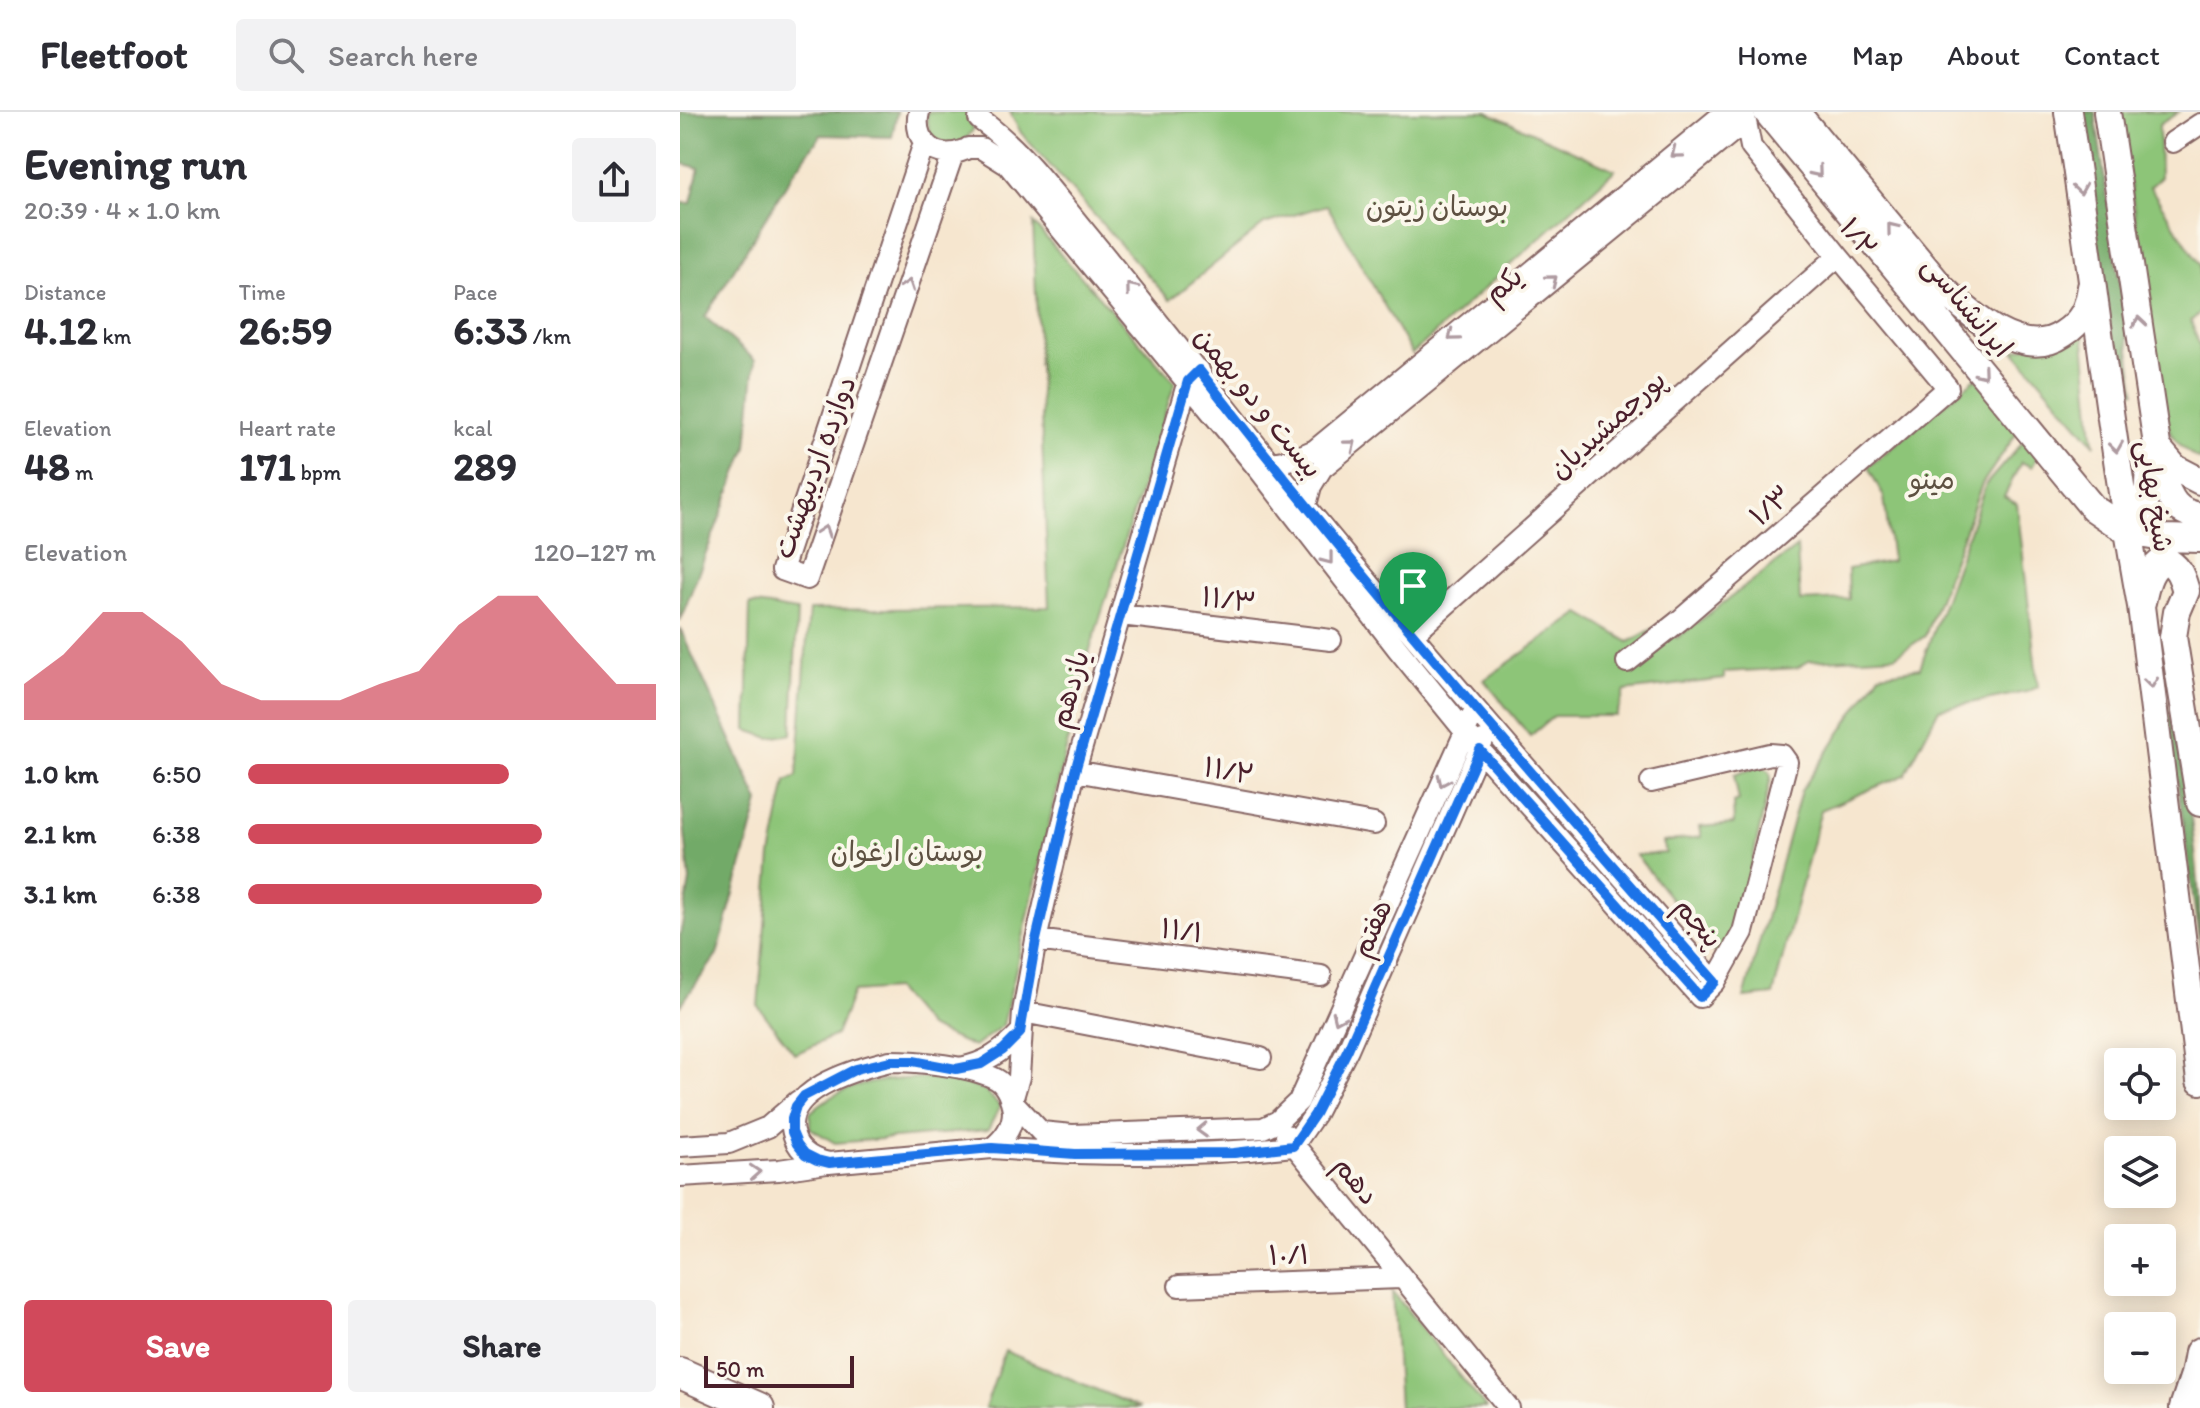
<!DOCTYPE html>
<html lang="en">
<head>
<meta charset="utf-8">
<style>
	body { margin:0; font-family:Itim,"Playpen Sans Arabic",sans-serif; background:#f2f2f3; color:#2b2b33; height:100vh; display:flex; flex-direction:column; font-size:30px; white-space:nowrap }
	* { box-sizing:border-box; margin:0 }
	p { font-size:26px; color:#7c7c81 }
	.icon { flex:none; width:44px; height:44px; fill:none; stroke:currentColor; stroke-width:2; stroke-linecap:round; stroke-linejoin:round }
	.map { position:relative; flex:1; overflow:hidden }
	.details { display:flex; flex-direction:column; background:#fff; width:680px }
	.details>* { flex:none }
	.fabs { position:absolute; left:1424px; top:936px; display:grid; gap:16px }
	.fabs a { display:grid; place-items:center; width:72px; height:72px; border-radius:8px; background:#fff; box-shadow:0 4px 20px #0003; font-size:40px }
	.scale { position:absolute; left:24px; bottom:20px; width:150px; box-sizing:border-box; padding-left:8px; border:4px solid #4a1f2b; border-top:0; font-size:22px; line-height:28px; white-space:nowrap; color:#4a1f2b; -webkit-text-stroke:6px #fbf7ec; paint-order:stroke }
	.pin { position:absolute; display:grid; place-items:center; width:68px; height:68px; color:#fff; margin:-82px -34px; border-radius:50% 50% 50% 0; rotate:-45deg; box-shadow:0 0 8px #0007 }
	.pin .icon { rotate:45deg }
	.round { display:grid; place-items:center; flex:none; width:84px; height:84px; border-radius:8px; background:#f2f2f3 }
	.summary { display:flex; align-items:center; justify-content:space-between; height:136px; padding:0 24px }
	h1 { font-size:44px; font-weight:700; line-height:60px }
	.figures { display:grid; grid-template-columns:repeat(3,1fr); gap:12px; height:136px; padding:8px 24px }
	.figures div { display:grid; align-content:center }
	.figures b { font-size:40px; font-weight:700 }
	.figures small { font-size:22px; font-weight:400 }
	.figures p { font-size:22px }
	.chart { height:224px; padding:16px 24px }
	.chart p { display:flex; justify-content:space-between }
	.chart svg { width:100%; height:144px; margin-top:8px; fill:#d1495b; opacity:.7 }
	.cta { display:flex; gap:16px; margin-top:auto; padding:16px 24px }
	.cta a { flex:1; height:92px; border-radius:8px; background:#d1495b; color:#fff; font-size:32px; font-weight:700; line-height:92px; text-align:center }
	.cta a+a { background:#f2f2f3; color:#2b2b33 }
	ul { padding:0 24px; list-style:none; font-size:26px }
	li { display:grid; grid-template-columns:128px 96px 1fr; align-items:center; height:60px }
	li i { height:20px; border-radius:10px; background:#d1495b }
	header { display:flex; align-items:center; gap:48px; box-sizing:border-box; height:112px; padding:0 40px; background:#fff; border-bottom:2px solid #e1e1e2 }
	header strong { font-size:38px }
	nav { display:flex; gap:44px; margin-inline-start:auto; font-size:28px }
	.search { width:560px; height:72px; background:#f2f2f3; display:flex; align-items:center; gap:20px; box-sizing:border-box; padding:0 28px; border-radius:8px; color:#7c7c81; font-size:30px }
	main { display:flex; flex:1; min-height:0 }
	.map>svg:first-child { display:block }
	.green { fill:#8dc578; stroke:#6c7252; stroke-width:2 }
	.forest { fill:#72aa68; stroke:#5e644a; stroke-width:2 }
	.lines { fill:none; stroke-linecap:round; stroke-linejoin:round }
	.minor-casing { stroke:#866564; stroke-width:24 }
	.major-casing { stroke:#866564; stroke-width:30 }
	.highway-casing { stroke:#866564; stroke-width:34 }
	.minor { stroke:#fff; stroke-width:20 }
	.major { stroke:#fff; stroke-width:26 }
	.highway { stroke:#fff; stroke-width:30 }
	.oneway { stroke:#ae9aa0 }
	.route-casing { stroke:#fff; stroke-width:16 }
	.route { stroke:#1a73e8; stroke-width:10 }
	.labels { text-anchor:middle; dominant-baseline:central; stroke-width:8; stroke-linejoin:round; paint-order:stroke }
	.park-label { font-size:28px; fill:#5e5142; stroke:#fbf7ec }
	.street-label { font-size:28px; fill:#4a1f2b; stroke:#fbf7ec }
</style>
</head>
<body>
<header>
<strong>Fleetfoot</strong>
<div class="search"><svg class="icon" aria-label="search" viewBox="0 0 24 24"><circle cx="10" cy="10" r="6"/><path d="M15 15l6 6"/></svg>Search here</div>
<nav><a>Home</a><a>Map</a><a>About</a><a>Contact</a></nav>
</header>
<main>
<section class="details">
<div class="summary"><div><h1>Evening run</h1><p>20:39 · 4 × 1.0 km</p></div><a class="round"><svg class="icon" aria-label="share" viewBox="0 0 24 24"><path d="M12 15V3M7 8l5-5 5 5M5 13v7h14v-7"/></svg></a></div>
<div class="figures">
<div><p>Distance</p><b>4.12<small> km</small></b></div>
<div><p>Time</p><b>26:59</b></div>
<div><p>Pace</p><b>6:33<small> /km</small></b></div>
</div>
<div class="figures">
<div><p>Elevation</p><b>48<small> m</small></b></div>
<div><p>Heart rate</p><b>171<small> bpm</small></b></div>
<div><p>kcal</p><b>289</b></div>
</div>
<div class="chart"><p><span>Elevation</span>120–127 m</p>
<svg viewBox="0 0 160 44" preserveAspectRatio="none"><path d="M0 44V33L10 24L20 11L30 11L40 20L50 33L60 38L70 38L80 38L90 33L100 29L110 15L120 6L130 6L140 20L150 33L160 33V44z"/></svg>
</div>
<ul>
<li><b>1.0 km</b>6:50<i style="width:64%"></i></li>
<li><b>2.1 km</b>6:38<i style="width:72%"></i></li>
<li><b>3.1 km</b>6:38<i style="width:72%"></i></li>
</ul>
<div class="cta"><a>Save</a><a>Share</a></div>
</section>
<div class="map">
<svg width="1520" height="1296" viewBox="0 0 1520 1296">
	<rect width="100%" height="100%" fill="#fbf7ec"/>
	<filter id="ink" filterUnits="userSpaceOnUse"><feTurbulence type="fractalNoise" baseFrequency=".0125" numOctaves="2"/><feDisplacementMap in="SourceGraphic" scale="16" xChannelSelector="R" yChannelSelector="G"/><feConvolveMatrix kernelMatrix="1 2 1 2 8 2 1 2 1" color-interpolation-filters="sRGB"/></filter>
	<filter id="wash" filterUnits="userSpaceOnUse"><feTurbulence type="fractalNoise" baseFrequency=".006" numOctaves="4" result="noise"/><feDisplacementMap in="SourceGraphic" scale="32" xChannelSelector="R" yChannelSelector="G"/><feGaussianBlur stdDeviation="1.8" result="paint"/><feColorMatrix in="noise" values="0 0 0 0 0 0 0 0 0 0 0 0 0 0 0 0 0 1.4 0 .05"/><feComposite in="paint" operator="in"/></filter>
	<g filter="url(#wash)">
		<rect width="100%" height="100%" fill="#f6e6cf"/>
		<path class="green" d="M246,0H291L293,18L283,31L275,35L251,29Z
			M330,0H807L935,58L732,242L647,93L584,112L490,188L341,21Z
			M1440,0H1499L1479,13L1480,66L1470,75L1520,153V201L1511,209L1520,235V348C1501,338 1490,323 1483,303Z
			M353,111L495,270L406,550L323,913L294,935L248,915L215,877L173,880L156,923L115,942L78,894L91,744L106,669L117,664L129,498L369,495Z
			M1403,218L1413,324L1415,333L1334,238Z
			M1296,266L1338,319L1302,372L1245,524L1215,544L1129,549L1117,556L1044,560V567L945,579L936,604H874L850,624L804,568L900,501L949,530L978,514L997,526L1117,435L1120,489L1169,487L1168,457L1212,449L1204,385L1188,355Z
			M1347,325L1360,341L1352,355L1341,350L1324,385L1337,392L1358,575L1346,580L1259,597L1225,663L1141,698L1093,883L1064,886L1121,679L1200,562L1240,556L1306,372Z
			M70,492C87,492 100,497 117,499L112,622L90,626L67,618Z
			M1081,654L1089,659L1091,665L1059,809L1036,843L956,743L986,741L983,730L1021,725L1019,715L1054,712L1053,691L1059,689L1054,663Z
			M268,965L305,979L320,994L308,1018L155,1031L130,1016V1001C167,965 219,967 268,965Z
			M712,1179L806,1296H719Z
			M325,1239L460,1296H305Z"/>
		<path class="forest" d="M0,0H217L212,25L141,23L112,63L25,205L75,248L67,335L0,509V91H11L19,56L0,51Z
			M1399,0H1415L1455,279L1446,282L1434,240Z
			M0,516L79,690L37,843L0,894V824L10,769L0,674Z
			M1486,588C1509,669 1520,751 1520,835Z"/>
	</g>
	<g filter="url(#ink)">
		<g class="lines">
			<defs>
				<path id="minor" d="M239,0C232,29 256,50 284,38
					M299,7C343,38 376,85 410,126C471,200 531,276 591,352C734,529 884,700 1035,870
					M1493,30L1520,12
					M244,31L102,458L127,467L273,42
					M288,36H301L328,53L580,359L717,536L800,638L1020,885L1035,870L1063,820L1107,650L1102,643L1090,642L971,670
					M519,258L508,269L395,659L356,828L343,900L339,965L332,989L361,1020L392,1023L583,1016L598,1009L619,989L795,598
					M591,351L614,347L635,338L1042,3L1060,0
					M626,393L631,374L642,356L1057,16L1064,0
					M441,503L651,528
					M733,522L1158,144
					M947,550L999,509L1268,276L1158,144L1071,35L1064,0
					M395,659L694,712
					M356,828L641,864
					M343,900L581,946
					M210,949C237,949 292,954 316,967C326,972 332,988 333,999C333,1016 324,1027 312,1036L149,1051C134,1048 121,1042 115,1027C95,979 176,957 210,949Z
					M280,956C306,951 322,940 340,921
					M606,1023L829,1296
					M0,1034L49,1031L88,1015L118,989
					M613,1034L635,1002L668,937L803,629
					M312,1036C413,1044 513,1045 613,1034
					M0,1064L99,1058L147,1051
					M499,1174L721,1166"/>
				<path id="major" d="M1087,0L1413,396L1448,420L1484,426L1520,427
					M1116,0L1262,176C1291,203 1342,250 1383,222C1402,210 1408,197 1411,175
					M1388,0C1413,164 1431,330 1461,494L1520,969
					M1427,0L1482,366C1490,387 1496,401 1520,404
					M1477,335L1495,356L1520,369
					M1448,420C1470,398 1468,375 1469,346
					M1506,479L1497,500L1493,525L1520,691
					M1462,490C1466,474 1468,457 1484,448C1499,453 1502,466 1506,479"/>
				<path id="highway" d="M0,1261L79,1296
					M1505,1296L1516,1263L1520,1241"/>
			</defs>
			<use href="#minor" class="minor-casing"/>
			<use href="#major" class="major-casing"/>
			<use href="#highway" class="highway-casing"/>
			<use href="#minor" class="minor"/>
			<use href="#major" class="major"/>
			<use href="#highway" class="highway"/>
		</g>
		<defs><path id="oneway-chevron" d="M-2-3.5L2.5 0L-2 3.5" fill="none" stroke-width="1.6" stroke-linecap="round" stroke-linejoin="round" transform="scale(2)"/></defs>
		<g class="oneway">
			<use href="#oneway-chevron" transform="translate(996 41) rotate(141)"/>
			<use href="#oneway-chevron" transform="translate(1137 60) rotate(50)"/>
			<use href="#oneway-chevron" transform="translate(1400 77) rotate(81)"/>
			<use href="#oneway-chevron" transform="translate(1212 116) rotate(-129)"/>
			<use href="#oneway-chevron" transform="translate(872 168) rotate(-39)"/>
			<use href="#oneway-chevron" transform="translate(228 173) rotate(-71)"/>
			<use href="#oneway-chevron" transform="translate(451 176) rotate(-129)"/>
			<use href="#oneway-chevron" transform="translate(1459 210) rotate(-99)"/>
			<use href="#oneway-chevron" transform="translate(773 224) rotate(141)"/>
			<use href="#oneway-chevron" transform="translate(1302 261) rotate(50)"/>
			<use href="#oneway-chevron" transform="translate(671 333) rotate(-39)"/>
			<use href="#oneway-chevron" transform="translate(1436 335) rotate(82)"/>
			<use href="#oneway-chevron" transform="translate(144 419) rotate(-71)"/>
			<use href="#oneway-chevron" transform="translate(648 447) rotate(52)"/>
			<use href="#oneway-chevron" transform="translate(1471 571) rotate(83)"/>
			<use href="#oneway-chevron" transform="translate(763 669) rotate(114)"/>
			<use href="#oneway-chevron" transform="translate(658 906) rotate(114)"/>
			<use href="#oneway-chevron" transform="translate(522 1018) rotate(178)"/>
			<use href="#oneway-chevron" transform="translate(75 1060) rotate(-4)"/>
		</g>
	</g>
	<g class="lines" filter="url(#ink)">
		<defs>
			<path id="route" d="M519,258C682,469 858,670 1035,870L1020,885L800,638L668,937L635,1002L613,1034L554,1041L395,1042L312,1036L149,1051L137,1048L125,1042L117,1032L112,1020V1007L116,994L124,984L176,957L210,949H233L276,957L301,952L323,938L340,921L356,828L395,659L508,269Z"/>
		</defs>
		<use href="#route" class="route-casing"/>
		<use href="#route" class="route"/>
	</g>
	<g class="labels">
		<g class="park-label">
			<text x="757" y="94">بوستان زیتون</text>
			<text x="1252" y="367">مینو</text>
			<text x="227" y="739">بوستان ارغوان</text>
		</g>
		<g class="street-label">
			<text transform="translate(1179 125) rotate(51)">۱/۲</text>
			<text transform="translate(823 172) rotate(-39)">یکم</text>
			<text transform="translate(1288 194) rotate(50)">ایرانشناسی</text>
			<text transform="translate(579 290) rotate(51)">بیست و دو بهمن</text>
			<text transform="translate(927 312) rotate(-42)">پورجمشیدیان</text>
			<text transform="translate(134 355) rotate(-70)">دوازده اردیبهشت</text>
			<text transform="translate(1476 384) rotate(81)">شیخ بهایی</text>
			<text transform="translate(1090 393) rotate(-41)">۱/۳</text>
			<text transform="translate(549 487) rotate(7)">۱۱/۳</text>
			<text transform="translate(389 577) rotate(-74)">یازدهم</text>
			<text transform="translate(549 658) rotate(10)">۱۱/۲</text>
			<text transform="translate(1019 810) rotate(49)">پنجم</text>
			<text transform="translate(691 816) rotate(-66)">هفتم</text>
			<text transform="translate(502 818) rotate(7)">۱۱/۱</text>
			<text transform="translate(677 1068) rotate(51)">دهم</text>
			<text transform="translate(609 1142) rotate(-2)">۱۰/۱</text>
		</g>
	</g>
</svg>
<div class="fabs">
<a><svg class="icon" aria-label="locate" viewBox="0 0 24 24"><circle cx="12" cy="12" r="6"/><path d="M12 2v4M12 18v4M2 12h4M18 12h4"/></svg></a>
<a><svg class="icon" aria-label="layers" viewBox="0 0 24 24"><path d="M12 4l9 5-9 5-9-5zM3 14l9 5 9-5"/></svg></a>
<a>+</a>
<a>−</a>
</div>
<div class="scale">50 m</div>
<div class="pin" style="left:733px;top:522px;background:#1e9e55"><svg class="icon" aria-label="arrive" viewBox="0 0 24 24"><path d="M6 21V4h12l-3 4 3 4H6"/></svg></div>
</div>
</main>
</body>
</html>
